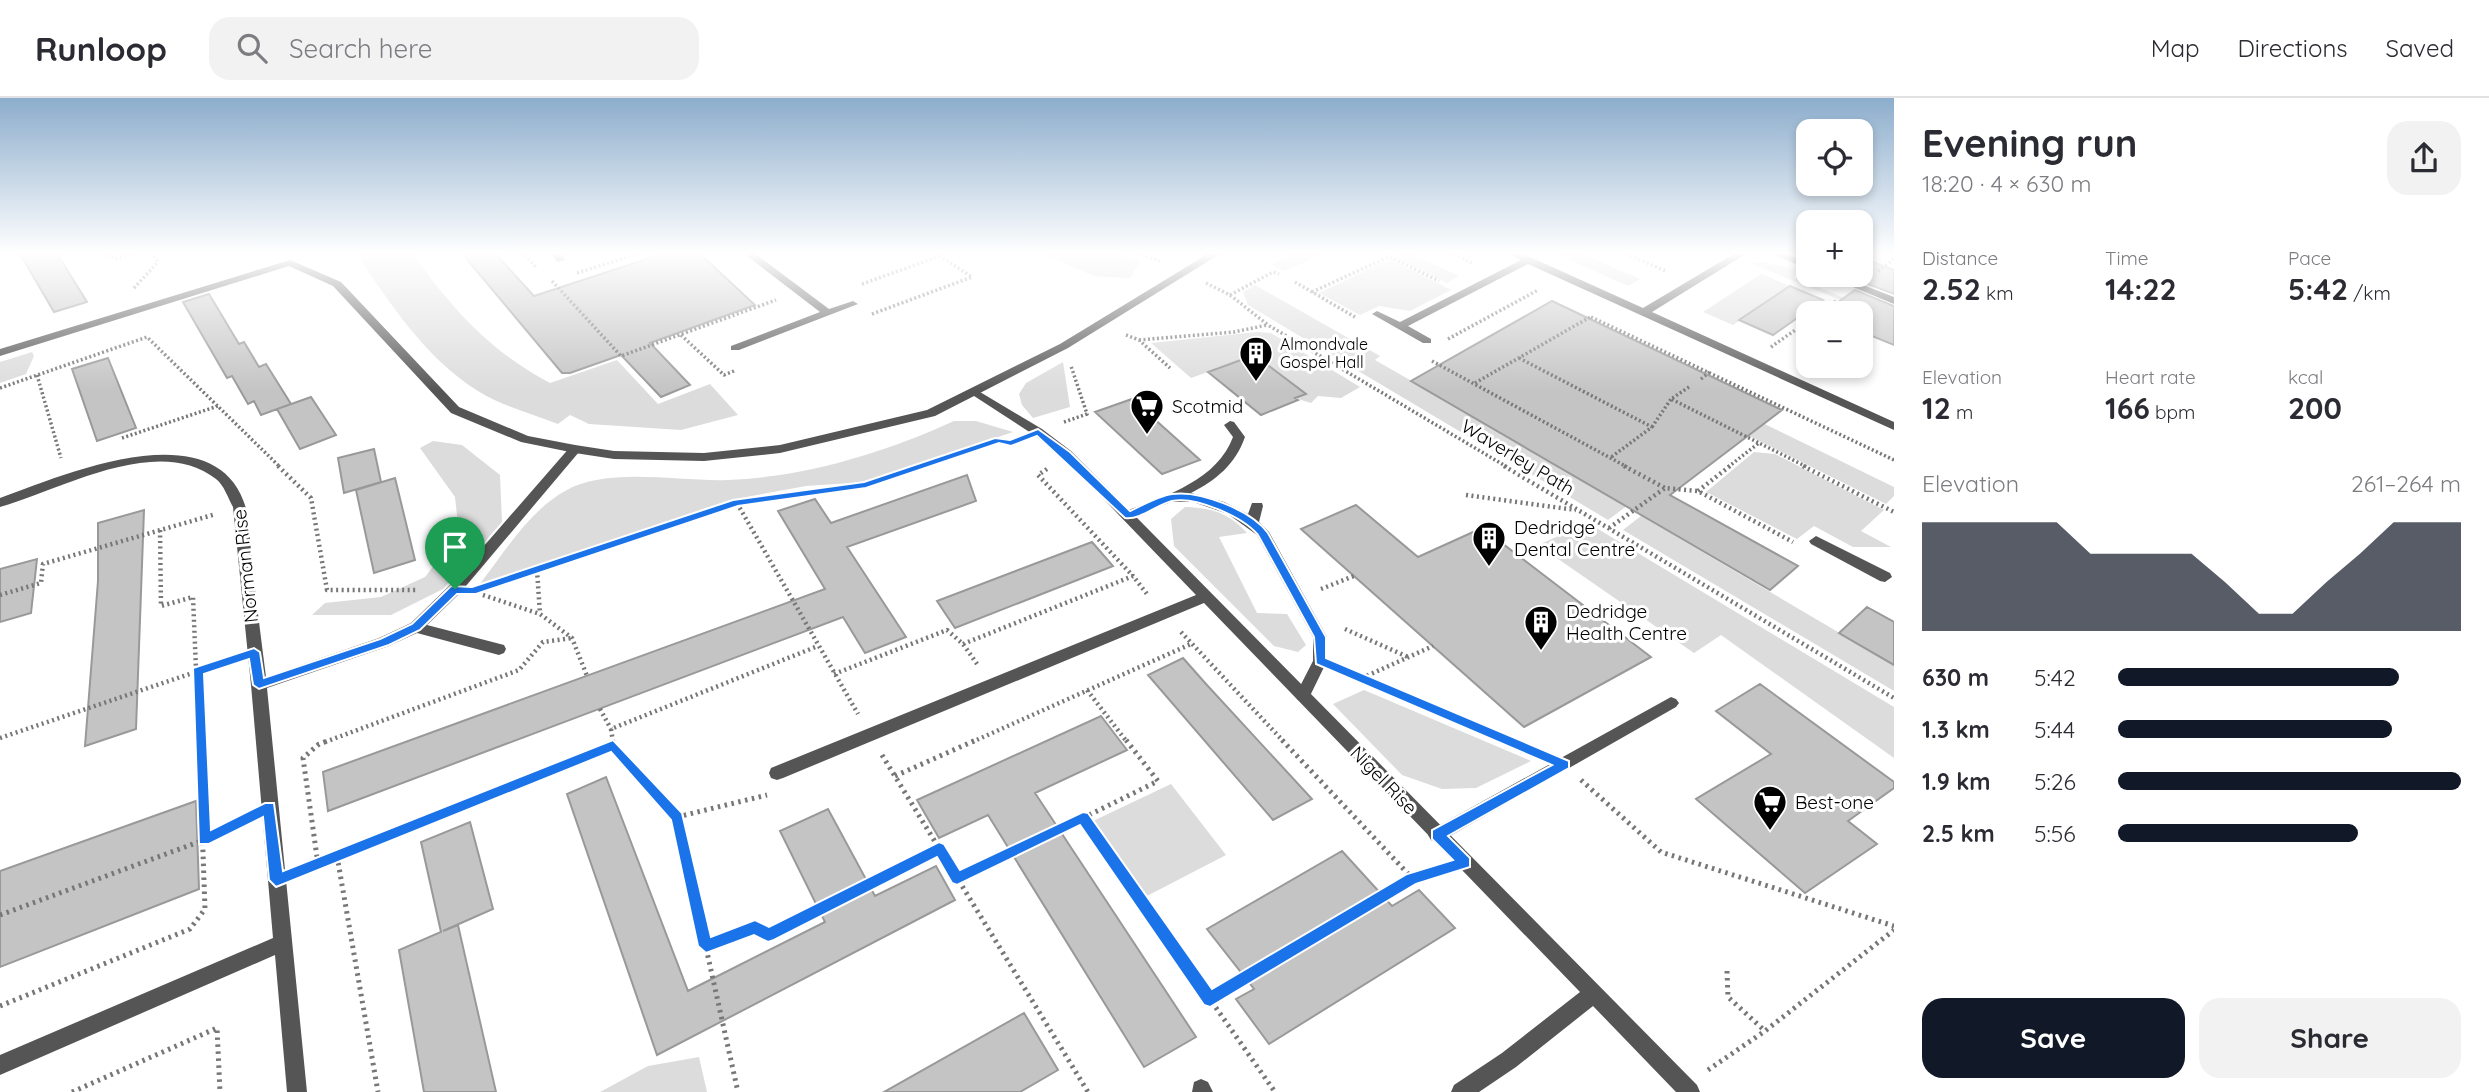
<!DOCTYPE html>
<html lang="en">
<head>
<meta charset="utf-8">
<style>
	body { margin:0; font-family:Quicksand,sans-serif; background:#f2f2f3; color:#2b2b33; height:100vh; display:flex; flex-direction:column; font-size:26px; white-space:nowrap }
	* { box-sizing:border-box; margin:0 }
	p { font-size:23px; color:#7c7c81 }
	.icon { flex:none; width:38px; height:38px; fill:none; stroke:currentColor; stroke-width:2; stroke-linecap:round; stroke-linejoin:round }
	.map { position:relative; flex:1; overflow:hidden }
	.side { display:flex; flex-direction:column; background:#fff; width:595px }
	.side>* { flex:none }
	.tools { position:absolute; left:1796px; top:21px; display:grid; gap:14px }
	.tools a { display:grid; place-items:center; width:77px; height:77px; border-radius:14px; background:#fff; box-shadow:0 4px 10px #0003; font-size:35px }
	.pin { position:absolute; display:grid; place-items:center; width:60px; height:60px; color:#fff; margin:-72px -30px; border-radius:50% 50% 50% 0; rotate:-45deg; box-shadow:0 0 7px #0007 }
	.pin .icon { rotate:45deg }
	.round { display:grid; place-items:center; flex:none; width:74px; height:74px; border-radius:21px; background:#f2f2f3 }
	.head { display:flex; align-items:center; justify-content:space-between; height:119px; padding:0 28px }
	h1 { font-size:38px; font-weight:800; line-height:52px }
	.metrics { display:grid; grid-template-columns:repeat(3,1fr); gap:10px; height:119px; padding:7px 28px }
	.metrics div { display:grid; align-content:center }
	.metrics b { font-size:30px; font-weight:800 }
	.metrics small { font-size:19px; font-weight:400 }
	.metrics p { font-size:19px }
	.chart { height:196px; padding:14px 28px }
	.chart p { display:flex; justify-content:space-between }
	.chart svg { width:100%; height:126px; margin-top:7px; fill:#111827; opacity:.7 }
	.cta { display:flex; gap:14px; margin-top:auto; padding:14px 28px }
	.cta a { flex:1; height:80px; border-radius:21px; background:#111827; color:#fff; font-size:28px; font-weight:800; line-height:80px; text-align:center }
	.cta a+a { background:#f2f2f3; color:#2b2b33 }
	ul { padding:0 28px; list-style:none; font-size:23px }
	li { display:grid; grid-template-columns:112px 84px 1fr; align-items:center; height:52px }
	li i { height:18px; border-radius:9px; background:#111827 }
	header { display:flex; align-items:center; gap:42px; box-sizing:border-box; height:98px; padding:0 35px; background:#fff; border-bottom:2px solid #e1e1e2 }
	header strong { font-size:33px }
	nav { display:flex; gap:38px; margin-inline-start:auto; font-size:24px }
	.search { width:490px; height:63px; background:#f2f2f3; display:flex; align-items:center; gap:18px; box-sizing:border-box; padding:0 24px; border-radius:21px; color:#7c7c81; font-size:26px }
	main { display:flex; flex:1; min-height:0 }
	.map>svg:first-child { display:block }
	.green { fill:#dcdcdc }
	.building { fill:#c4c4c4; stroke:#999; stroke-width:2 }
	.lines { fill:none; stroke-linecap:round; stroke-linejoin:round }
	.path-far2 { stroke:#777; stroke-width:3.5; stroke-dasharray:2 2.5; stroke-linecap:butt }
	.path-far1 { stroke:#777; stroke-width:4.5; stroke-dasharray:2 3.5; stroke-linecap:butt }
	.path { stroke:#777; stroke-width:5; stroke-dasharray:2.5 4.5; stroke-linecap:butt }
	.service { fill:#555; fill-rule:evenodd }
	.minor { fill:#555; fill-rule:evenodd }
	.tertiary { fill:#555; fill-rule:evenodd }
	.route { fill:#1a73e8; stroke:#fff; stroke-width:2; fill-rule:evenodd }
	.labels { text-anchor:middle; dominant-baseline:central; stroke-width:6; stroke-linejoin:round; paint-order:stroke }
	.far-poi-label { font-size:16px; fill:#000; stroke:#fff; text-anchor:start }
	.poi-label { font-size:19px; fill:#000; stroke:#fff; text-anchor:start }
	.street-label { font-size:19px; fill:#000; stroke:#fff }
</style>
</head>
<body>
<header>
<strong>Runloop</strong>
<div class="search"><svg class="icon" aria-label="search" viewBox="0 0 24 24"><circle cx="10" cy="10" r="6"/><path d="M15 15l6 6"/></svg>Search here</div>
<nav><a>Map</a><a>Directions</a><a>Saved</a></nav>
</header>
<main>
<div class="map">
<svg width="1894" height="994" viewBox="0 0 1894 994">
	<rect width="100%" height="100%" fill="#fff"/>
	<path class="green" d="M355,154H411C452,210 488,252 550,285L617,262L658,306L710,286L738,317L681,332L589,326L570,317L558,326C532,316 502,308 478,293C425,260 390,205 355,154Z
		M1038,154H1106L1140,163L1130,180L1094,178Z
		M1293,154H1327L1285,173L1272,167Z
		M1408,154L1459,178L1447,185L1395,159Z
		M1552,154H1578L1640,181L1628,188Z
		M1390,161L1451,192L1410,213L1379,208L1360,217L1319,195Z
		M1763,164L1801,172L1793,179L1894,220V224L1750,165Z
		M1761,176L1790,188L1733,227L1703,214Z
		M1255,187L1380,258L1375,262L1628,407L1608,422L1248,207L1243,194Z
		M1257,234L1271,235L1360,289L1341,300L1318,298L1311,305L1295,300L1305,295L1265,265L1251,270L1241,262L1191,280L1151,245Z
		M32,254L34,258L26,276L0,285V264Z
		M1063,264L1070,309L1033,320L1022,307L1019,296L1026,285Z
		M1695,292L1894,389V398L1886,406L1679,303Z
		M954,323H976L1013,334L866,384L806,388L730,402L479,487C504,455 529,413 565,393C608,368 679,384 728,382C805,379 884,355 954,323Z
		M433,343L462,347L500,377L502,424L443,491L391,517H312L325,505L381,499L425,479L459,435L455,399L420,350Z
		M1754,354L1775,356L1884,412L1861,433L1891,449H1853L1814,428L1797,441L1706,394Z
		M1185,409C1212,410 1229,415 1247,435L1219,439L1257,515L1287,516L1306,547L1298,554L1274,548L1174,448L1171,421Z
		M1641,418L1894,567V593L1623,432Z
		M1588,425L1894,609V660L1721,537L1694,555L1538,447Z
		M1364,592L1531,663L1476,690L1442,691L1402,677L1333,606Z
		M1171,686L1226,757L1145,799L1093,723Z
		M699,959L707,994H600L648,968Z"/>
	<path class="building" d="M19,154H56L87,204L54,214Z
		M470,154H494L534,198L668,154H698L755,207L650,245L690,287L661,299L621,257L570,275H562L465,159Z
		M1860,159L1894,172V196L1860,183Z
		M1790,188L1823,202L1773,237L1739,222Z
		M1855,192L1894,208V247L1860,233V215H1823Z
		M209,196L239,246L244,244L259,269L266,266L291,306L261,317L254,303L248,306L232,278L227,280L183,204Z
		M1552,203L1782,312L1670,397L1798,468L1770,492L1411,283Z
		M108,260L136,330L97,343L72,271Z
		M1241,262L1251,270L1265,265L1306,296L1295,300L1298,302L1261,317L1208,274Z
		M311,299L336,337L300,351L277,311Z
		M1132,301L1200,362L1162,376L1095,314Z
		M374,351L381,384L344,395L338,360Z
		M967,377L976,403L847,449L906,539L865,555L843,519L328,713L323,674L825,491L778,413L815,401L831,425Z
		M395,380L415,462L374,475L356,392Z
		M1356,407L1418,459L1482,430L1651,559L1524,629L1301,431Z
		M144,412L136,631L85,648L98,483V425Z
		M1092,444L1113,468L955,530L937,503Z
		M37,461L31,515L0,524V471Z
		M1867,509L1894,524V567L1839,535Z
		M1183,560L1206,586L1312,701L1273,722L1148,577Z
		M1760,586L1894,684V690L1848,723L1877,746L1805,795L1696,701L1771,656L1716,613Z
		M1101,618L1127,652L1035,695L1196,939L1144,969L988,717L939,740L917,702Z
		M606,679L688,893L825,824L780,733L828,711L875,798L936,768L955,802L657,957L567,696Z
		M196,703L199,791L0,869V773Z
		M470,724L493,811L443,833L458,827L496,994H424L399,852L441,834L421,744Z
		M1342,753L1392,808L1419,792L1455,830L1269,946L1236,901L1254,891L1207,831Z
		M1024,915L1058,972L1020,994H884Z"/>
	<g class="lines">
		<path class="path-far2" d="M104,154L115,161L139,154
			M522,154L536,169
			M1133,154L1160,163
			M1450,154L1474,166
			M1622,154L1666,173
			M1390,159L1439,183
			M1878,173L1894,161
			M577,175L643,154
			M552,183L621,258L776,202
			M1295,184L1355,219
			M1206,185L1230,197L1268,227L1507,369
			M862,186L940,158
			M134,190L158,164L151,154
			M1312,194L1399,154
			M1230,197L1273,174L1279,176
			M1827,209L1836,203
			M872,216L972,179L934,154
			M1591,219L1894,362
			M681,237L724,277L734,273
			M1126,237L1139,242L1170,270
			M1448,241L1538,192
			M1139,242L1234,234L1267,227
			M1771,249L1808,223
			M1519,260L1652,329L1610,360
			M1432,263L1627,369
			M37,277L61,360
			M1701,281L1711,273
			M1475,285L1592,218
			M1689,289L1671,301L1759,345
			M0,290L147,239L280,369
			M1064,324L1087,316L1071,268
			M1652,329L1671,301
			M122,340L218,308
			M917,369L999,342L1006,344
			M1728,369L1759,345L1807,369"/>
		<path class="path-far1" d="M278,368L311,400L327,492H417
			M1504,368L1894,600
			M1624,368L1665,390
			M1803,368L1894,414
			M1047,371L1038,377L1133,478
			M1698,393L1730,368
			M1466,397L1576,412
			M737,405L858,616
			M1609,430L1665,390L1698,393L1793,444
			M160,432L161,508L193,499L199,644
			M537,472L540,516
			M492,487L737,405L865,387L923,368
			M1321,491L1354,478
			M0,497L41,485L43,466L216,416
			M483,497L540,516L572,540L587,578
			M1345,531L1408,559
			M1181,534L1284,644
			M963,546L1133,478L1147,496
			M1343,573L1511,644
			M834,576L947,532L963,546L977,566
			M1362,580L1433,548
			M1087,592L1127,644
			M600,611L611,631
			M0,640L231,562
			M325,644L519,572L543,544L572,540
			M613,644L611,631L818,548
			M972,644L1191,546"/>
		<path class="path" d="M1282,642L1412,780L1439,773
			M1507,642L1535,654
			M613,647L677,719L738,994
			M882,657L1088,994
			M895,678L976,642
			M1581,682L1661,754L1894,828
			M677,719L767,697
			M1083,720L1158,683L1126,642
			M337,758L378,994
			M318,766L303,660L319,646L330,642
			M304,771L613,647L612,642
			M957,780L1083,720L1275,994
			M0,817L204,742L244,722
			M706,848L755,829L768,837L939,751
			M1727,873L1728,899L1765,933
			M1210,901L1412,780
			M0,908L190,831L205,811L199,642
			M1708,972L1765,933L1894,832
			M72,994L217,930L220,994"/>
		<path class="service" d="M1230,323L1234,324L1245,339C1235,367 1216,382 1191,395L1224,404L1248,416L1252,405H1262L1263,408L1259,424L1269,434L1327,539V563L1308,602L1303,604L1298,602L1295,598L1313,563V539L1257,437L1228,416L1193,404H1171L1128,421L1122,417L1123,414C1163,399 1217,383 1233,339L1224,327Z
			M1671,599L1676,601L1679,605L1676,609L1443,742L1437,745L1431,742L1428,737L1431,732Z"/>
		<path class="minor" d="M550,154H560L565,162L557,164Z
			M742,154H753L829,211L853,203L858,206L739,252H731V248L820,214Z
			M1506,154H1519L1643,210L1737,154H1749L1652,214L1894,324V332L1528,166L1408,228L1431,241V245H1423L1372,216L1377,213L1400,224L1521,162Z
			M1767,154H1781L1808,164V171Z
			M1824,177H1837L1894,199V206Z
			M975,291L1042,331L1071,353L1697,987L1700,994H1676L1593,908L1516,969L1479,994H1451L1454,987L1502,955L1580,894L1204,505L783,680L777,682L771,680L769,675L771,670L1196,497L1063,359L1034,337L971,296V292Z
			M575,347L581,351L579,354L460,495L427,527L504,547L506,551L504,555L499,557L417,535L389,548L267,590L307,994H287L275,857L0,977V957L273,840L251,587L233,409C228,400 224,387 216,381C158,335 60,392 0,409V400C63,377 217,310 246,410C250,426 250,446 252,463C256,501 261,540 266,579L379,540L411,525L450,487L571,348Z
			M1816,438L1890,475L1892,479L1885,484L1880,483L1811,446L1809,443Z
			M1201,981L1208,984L1213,994H1192L1194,984Z"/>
		<path class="tertiary" d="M1211,154H1223L1068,250L935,318L780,355L704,363L614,361L575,355L521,344L451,315L333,188L289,168L0,258V251L290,162L341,184L459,309L528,338L575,347L614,353L704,355L780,347L927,312L1060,246Z"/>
	</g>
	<linearGradient id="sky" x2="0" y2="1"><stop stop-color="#8cadcc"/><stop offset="0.53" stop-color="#fff"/><stop offset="1" stop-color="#fff" stop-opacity="0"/></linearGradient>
	<rect width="1894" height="293" fill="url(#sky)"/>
	<path class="route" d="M1038,331L1070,354L1130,413C1143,407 1158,398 1172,396C1200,392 1251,412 1268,435L1326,539V560L1569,663V670L1448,738L1470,760V769L1416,786L1210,909L1204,907L1080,727L957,787L952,785L937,759L774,842L768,844L754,837L706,855L698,848L671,722L611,654L276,789L269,782L263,719L209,746H199L193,570L254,550L260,554L264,580L380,541L412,526L451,488L472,489L733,402L864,384L995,340L1010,342ZM1037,338L1125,420C1141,422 1156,407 1172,403C1196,398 1243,419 1258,437L1314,539L1316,566L1552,667L1432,732V741L1453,762L1407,776L1212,891L1088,715L1083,714L960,772L944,746L939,744L769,829L755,822L711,839L682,715L613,642L283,773L274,705H265L211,732L204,576L249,561L253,587L259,591L389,547L420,532L457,496H476L738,408L866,390L999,345L1011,348Z"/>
	<defs>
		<symbol id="building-pin" viewBox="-11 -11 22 30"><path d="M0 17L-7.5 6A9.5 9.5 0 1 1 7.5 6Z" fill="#000" stroke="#fff"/><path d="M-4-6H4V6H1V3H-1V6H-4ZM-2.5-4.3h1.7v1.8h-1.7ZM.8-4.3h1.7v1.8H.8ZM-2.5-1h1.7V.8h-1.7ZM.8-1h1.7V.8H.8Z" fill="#fff"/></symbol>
		<symbol id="supermarket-pin" viewBox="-11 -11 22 30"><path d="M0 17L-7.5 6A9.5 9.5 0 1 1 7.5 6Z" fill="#000" stroke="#fff"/><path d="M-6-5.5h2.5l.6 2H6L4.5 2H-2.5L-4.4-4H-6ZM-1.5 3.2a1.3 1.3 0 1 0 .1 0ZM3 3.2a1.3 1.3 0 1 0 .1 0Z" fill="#fff"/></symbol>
	</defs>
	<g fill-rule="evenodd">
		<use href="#building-pin" x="1237" y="236" width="38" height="52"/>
		<use href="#supermarket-pin" x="1128" y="289" width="38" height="52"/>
		<use href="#building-pin" x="1470" y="421" width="38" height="52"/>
		<use href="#building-pin" x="1522" y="505" width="38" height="52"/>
		<use href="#supermarket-pin" x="1751" y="685" width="38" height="52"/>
	</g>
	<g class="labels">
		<g class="far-poi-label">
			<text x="1280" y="246">Almondvale<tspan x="1280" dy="18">Gospel Hall</tspan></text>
		</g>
		<g class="poi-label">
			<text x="1172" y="308">Scotmid</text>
			<text x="1514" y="429">Dedridge<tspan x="1514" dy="22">Dental Centre</tspan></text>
			<text x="1566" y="513">Dedridge<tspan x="1566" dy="22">Health Centre</tspan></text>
			<text x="1795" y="704">Best-one</text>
		</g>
		<g class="street-label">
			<text transform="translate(1518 359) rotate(31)">Waverley Path</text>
			<text transform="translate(245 468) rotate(-96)">Norman Rise</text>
			<text transform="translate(1384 682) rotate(46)">Nigel Rise</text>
		</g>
	</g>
</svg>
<div class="tools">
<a><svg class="icon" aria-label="locate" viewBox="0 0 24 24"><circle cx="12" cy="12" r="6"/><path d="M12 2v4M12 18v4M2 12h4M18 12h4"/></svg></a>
<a>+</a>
<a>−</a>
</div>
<div class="pin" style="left:455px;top:491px;background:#1e9e55"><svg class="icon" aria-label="arrive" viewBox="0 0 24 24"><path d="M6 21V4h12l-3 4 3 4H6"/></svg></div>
</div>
<section class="side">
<div class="head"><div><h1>Evening run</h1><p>18:20 · 4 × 630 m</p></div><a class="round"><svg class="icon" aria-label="share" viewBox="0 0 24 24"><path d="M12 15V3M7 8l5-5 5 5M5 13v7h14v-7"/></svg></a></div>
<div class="metrics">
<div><p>Distance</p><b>2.52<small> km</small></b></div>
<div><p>Time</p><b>14:22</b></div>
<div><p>Pace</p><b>5:42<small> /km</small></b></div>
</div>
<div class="metrics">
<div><p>Elevation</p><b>12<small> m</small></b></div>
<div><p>Heart rate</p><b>166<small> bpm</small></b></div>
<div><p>kcal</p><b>200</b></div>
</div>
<div class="chart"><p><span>Elevation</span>261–264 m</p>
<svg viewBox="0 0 160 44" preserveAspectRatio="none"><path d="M0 44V6L10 6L20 6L30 6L40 6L50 17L60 17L70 17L80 17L90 27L100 38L110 38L120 27L130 17L140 6L150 6L160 6V44z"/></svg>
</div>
<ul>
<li><b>630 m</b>5:42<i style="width:82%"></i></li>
<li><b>1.3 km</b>5:44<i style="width:80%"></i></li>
<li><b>1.9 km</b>5:26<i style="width:100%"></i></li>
<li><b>2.5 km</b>5:56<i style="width:70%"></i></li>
</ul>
<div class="cta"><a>Save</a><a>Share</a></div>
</section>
</main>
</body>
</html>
